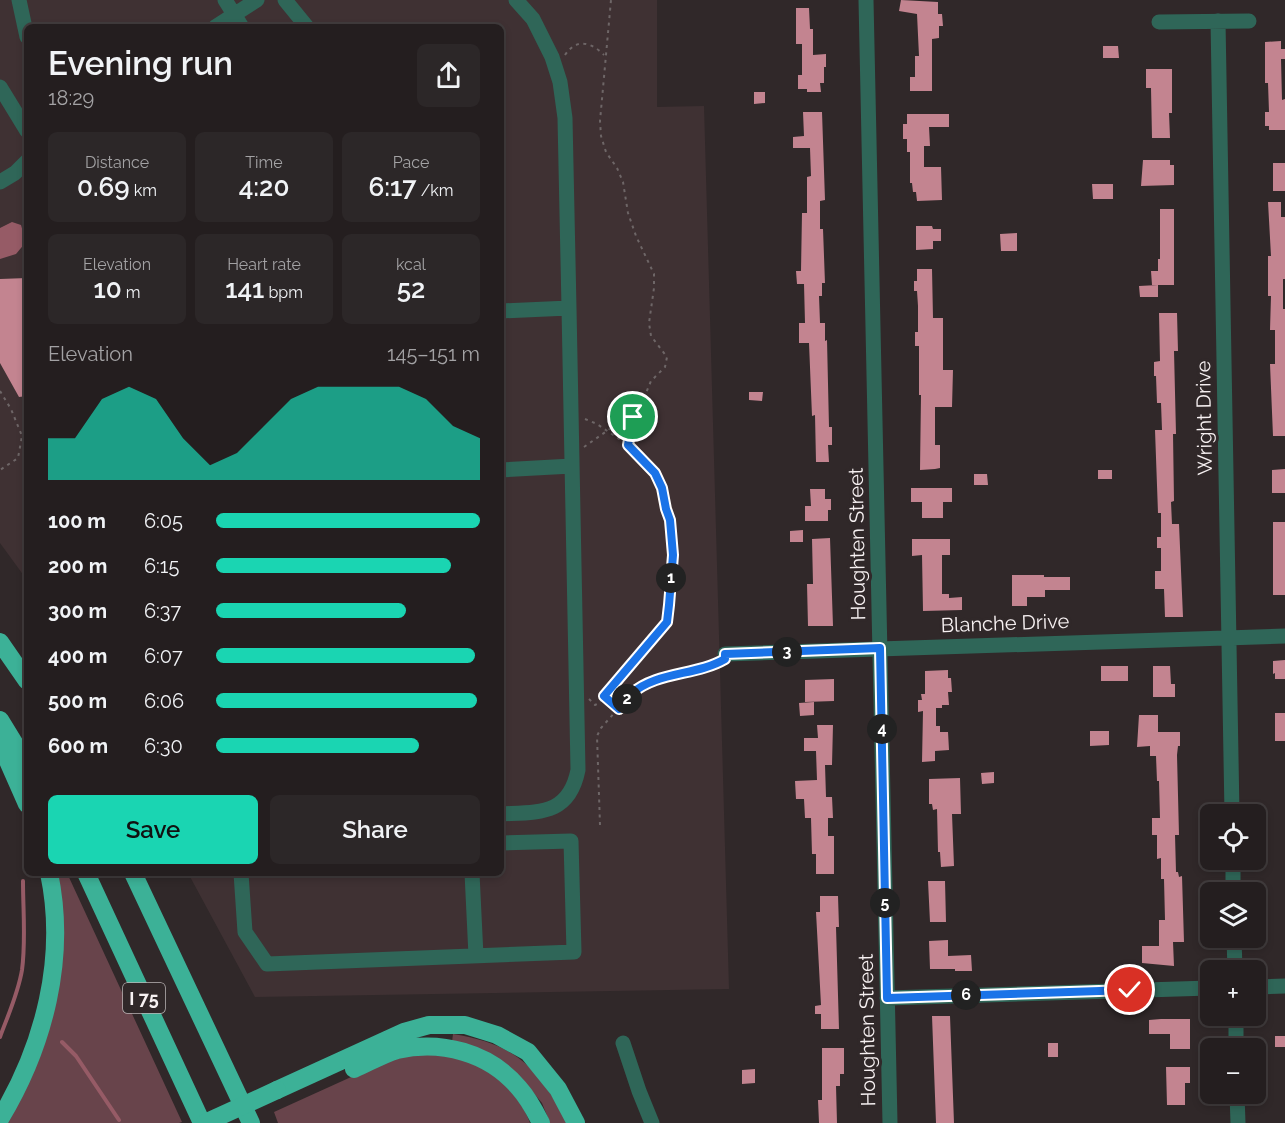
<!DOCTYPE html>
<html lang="en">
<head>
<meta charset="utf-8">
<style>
	body { margin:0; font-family:Raleway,sans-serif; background:#2c2728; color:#f1f3f6; height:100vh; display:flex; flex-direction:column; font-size:22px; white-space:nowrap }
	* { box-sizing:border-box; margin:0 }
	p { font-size:20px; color:#a3a2a4 }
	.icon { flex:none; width:33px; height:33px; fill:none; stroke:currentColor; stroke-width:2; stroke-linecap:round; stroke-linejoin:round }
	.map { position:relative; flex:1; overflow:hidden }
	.drawer { position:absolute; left:24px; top:24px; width:480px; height:852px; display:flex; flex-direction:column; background:#241e1f; border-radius:9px; box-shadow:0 3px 9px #0003,0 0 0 2px #413c3d }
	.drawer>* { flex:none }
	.buttons { position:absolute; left:1200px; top:804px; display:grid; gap:12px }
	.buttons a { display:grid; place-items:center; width:66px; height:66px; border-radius:9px; background:#241e1f; box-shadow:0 3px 9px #0003,0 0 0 2px #413c3d; font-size:30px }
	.pin { position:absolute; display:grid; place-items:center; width:51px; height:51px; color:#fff; margin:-26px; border:3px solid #fff; border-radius:50%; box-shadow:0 2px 6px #0007 }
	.km { position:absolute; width:30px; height:30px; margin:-15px; border-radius:50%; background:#222; color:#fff; font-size:16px; line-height:30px; text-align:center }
	.round { display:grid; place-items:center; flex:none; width:63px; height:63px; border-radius:9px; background:#2c2728 }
	.overview { display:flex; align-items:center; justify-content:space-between; height:102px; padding:0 24px }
	h1 { font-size:33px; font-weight:600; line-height:45px }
	.stats { display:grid; grid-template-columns:repeat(3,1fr); gap:9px; height:102px; padding:6px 24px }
	.stats div { display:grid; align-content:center; border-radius:9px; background:#2c2728; text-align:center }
	.stats b { font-size:26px; font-weight:600 }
	.stats small { font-size:16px; font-weight:400 }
	.stats p { font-size:16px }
	.chart { height:168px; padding:12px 24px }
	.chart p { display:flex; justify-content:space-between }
	.chart svg { width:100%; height:108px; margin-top:6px; fill:#1ad5b2; opacity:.7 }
	.cta { display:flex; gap:12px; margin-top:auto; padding:12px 24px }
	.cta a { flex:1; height:69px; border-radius:9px; background:#1ad5b2; color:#111; font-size:24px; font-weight:600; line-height:69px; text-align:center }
	.cta a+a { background:#2c2728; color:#f1f3f6 }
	ul { padding:0 24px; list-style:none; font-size:20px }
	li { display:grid; grid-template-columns:96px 72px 1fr; align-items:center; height:45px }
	li i { height:15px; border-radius:8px; background:#1ad5b2 }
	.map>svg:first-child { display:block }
	.built { fill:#3f3133 }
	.green { fill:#68444b }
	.water { fill:#965b66 }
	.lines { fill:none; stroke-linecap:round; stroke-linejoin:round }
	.stream { stroke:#965b66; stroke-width:4 }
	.building { fill:#c38490 }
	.path { stroke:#6e6667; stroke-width:2; stroke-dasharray:3 4.5; stroke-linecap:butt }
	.minor { stroke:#2f6658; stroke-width:15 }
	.highway { stroke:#3cb197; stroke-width:18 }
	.highway-bridge { stroke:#3cb197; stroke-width:18 }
	.route-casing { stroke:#fff; stroke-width:12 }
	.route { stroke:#1a73e8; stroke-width:8 }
	.labels { text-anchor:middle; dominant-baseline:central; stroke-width:6; stroke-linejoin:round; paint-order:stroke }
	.shield { fill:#302829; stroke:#bbb5b6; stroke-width:1.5 }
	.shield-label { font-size:18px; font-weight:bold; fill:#f7f1f2 }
	.street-label { font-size:20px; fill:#f7f1f2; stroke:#302829 }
</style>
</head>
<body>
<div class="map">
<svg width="1285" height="1123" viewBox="0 0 1285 1123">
	<rect width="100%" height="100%" fill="#302829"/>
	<path class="built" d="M0,0H657V107L704,106L729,989L255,997L188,873H501V27H27V580L0,543Z"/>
	<path class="green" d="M53,873H67L182,1122L179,1123H5L40,1050Z
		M453,1034C516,1044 539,1068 567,1123H550L542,1103L522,1079L452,1042Z
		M417,1053C429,1054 443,1053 454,1056C487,1064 519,1092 530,1123H278L274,1112L393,1058Z"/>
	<path class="water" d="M12,222L21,225L26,242L16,254L0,259V228Z"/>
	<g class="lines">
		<path class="stream" d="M0,1037C8,1015 18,994 22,970C26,941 23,911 23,881
			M62,1042L76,1056L119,1120"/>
	</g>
	<path class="building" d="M901,0L938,2V14H942L943,26H939V38L932,39V91H910V77H915V56H919L917,14L899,11Z
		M796,8H809L810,29H813V55L826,54V67H824V83H820L821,92H807V89H798V75H802V44H796Z
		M1281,41V49H1285V59H1281L1282,100L1285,99V130H1269V126H1265V112H1269L1268,83H1265V42Z
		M1103,46H1118L1119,58H1103Z
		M1146,69H1172V113H1169L1170,138H1152L1151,88H1146Z
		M754,92H765V103L754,104Z
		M803,112H822L825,200L820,201V229H823L825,283H822V296H819L820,323H825V341L827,340L829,427H832V445H828L829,462H816L815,415L812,416L809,343H799V323H805L804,284H797L796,271H801L802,213H807V177L811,176L810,148H793V137L804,136Z
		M907,114H949V127H929L930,146H924V167H941L942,200L917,201L916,192H913L912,183H910V152H907V139H903V124H907Z
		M1143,160H1170V165H1174V185L1141,186Z
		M1273,163H1285V191H1273Z
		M1092,184H1113V199H1093Z
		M1268,202H1281V217H1285V279H1283V309H1285V436H1273L1270,364H1275V330H1270L1271,296H1268V256H1271Z
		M1160,209H1174V285H1152L1151,271H1158V259H1160Z
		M916,226H932L933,229H941V241H933V249L916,250Z
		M1017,233V251H1001L1000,234Z
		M917,269H932L933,318H943V370H953L952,407H935V445H940V468L935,469L920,470L921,395H919V346H915V332H918V306L917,291H914V281H917Z
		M27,278V396L19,397L0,363V279Z
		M1158,285V297H1140L1139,286Z
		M1159,313H1177L1178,351H1174L1176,434H1173L1174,501L1171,502L1172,524H1179L1183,617H1165L1164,589H1155V571H1161V548H1157V537H1161V513H1158L1155,430H1162L1161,403H1157L1156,376H1154V362L1160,361Z
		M749,392H763L762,401L749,400Z
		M1285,469V493H1272V470Z
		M1098,470H1112V479H1098Z
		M974,474H987L988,485H974Z
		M911,488H952V502H943V518H922V502H911Z
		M810,489H825V499H831V510H828V521H805V506H811Z
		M1273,522H1285V595H1273Z
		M803,530V542H790V531Z
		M830,538L833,626H808L807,584H813L812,539Z
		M912,539H950V555H942V594H949V598L962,597V610L923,611L922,555L912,556Z
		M1012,575H1044V577H1070V590H1045V597H1027V606H1012Z
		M1285,660V679H1275V673L1273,674V661Z
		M1101,666H1128V681H1101Z
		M1153,666H1170L1171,684H1175V697H1153Z
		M948,670V678H951L952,692H948L949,705H942V708H936V726H940V732H948L949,750L935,751V761L922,762L923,711L918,712V700H922L921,694H925V671Z
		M834,679V701L805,702V680Z
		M814,702V715L800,716L799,703Z
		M1275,713H1285V741H1275Z
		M1139,715H1158V732H1180V746H1178L1177,755L1179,835H1175L1176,872H1178L1179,877L1182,876L1184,942H1173L1174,966L1142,963V946H1159V920H1165L1164,879H1161V858L1157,859V835H1152V818H1160L1159,781H1157L1156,756H1150V746L1137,747Z
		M817,725H833L832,765H825L826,797H832L833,818H828V836H834V874H816V854H812L811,818H805L804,799H796L795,781L817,780L816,751H804V738H818Z
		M1090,731H1109V745L1090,746Z
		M994,772V783L982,784L981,773Z
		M960,778L961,814H952L954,866L941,867L940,852H938L937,809L933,810L932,804H929V779Z
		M928,881H945L946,922H930Z
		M820,896H838L839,927H836L839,1029H821V1014H815V1006L821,1005L816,912H820Z
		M948,940V956L971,955L972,971H955V969H930L929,941Z
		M932,1016H950L954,1123H936Z
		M1161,1019H1190V1049H1170V1034H1149V1020Z
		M1275,1036H1285V1047H1275Z
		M1048,1043H1058V1057H1048Z
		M822,1048H844V1074H840V1086H836L837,1123H819L818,1100H822Z
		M1166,1067H1190V1083H1185V1105H1167Z
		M755,1069V1083L742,1084V1070Z"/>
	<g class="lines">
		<path class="path" d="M565,55C577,37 592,43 604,55
			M0,391L11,409L22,436L18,458L0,470
			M585,419L597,424L628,445
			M584,447L621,421L633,417
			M604,696L618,708
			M589,699L595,705L599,703L667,622L669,605L673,555L670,520L666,509L662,488L655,473L628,445L633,417L641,405L651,381L665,367L667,357L651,336L649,323L654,288V274L636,236L628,213L623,182L617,168L606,152L601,136L600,121L611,0
			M600,825L597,736L601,728L631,694L645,685L658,679L716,664"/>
		<path class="minor" d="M19,0L27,37
			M225,0L242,27
			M285,0L307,27
			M866,0L890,1123
			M1218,21L1232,814
			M1159,22L1249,21
			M215,27L257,0
			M0,87L27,131
			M0,182L15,173L27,161
			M501,311L569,308L565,118L560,82L552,57L533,19L516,0
			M501,470L572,466
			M725,654L1285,636
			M501,814C540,812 569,815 578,770L569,308
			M1233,860V892
			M241,873L245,932L267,964L574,952L571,841L501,843
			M472,873L476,956
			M1234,938L1235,970
			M1256,987L1285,986
			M887,998L1210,988
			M1236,1016V1048
			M623,1043L639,1091L652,1123
			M1237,1094L1238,1123"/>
		<path class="highway" d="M0,642L27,681
			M0,720L27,764
			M0,743L27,804
			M86,873L202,1123
			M133,873L251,1123
			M354,1069C368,1063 383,1054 397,1050C441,1040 489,1052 519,1088C528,1098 535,1111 541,1123
			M277,1090L404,1032L429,1025H465L497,1035L528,1052L558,1089L576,1123
			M0,1119C44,1046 67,958 49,873"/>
		<path class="highway-bridge" d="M205,1123L277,1090"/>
	</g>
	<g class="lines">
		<defs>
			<path id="route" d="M633,417L628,445L655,473L662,488L666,509L670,520L673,555L669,605L667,622L604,696L619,709C623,704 627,699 631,694C657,671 696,676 725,659V654L880,648L887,998L1130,990"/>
		</defs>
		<use href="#route" class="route-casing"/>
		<use href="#route" class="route"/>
	</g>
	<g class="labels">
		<rect class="shield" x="123" y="983" width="42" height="30" rx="4.5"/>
		<g class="shield-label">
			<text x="144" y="998">I 75</text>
		</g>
		<g class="street-label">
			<text transform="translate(1204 418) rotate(-91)">Wright Drive</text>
			<text transform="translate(857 544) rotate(-91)">Houghten Street</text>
			<text transform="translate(1005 623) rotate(-2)">Blanche Drive</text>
			<text transform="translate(867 1030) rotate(-91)">Houghten Street</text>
		</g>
	</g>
</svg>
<div class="buttons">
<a><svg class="icon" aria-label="locate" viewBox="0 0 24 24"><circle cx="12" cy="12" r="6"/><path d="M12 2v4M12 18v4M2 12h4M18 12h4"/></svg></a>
<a><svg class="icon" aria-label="layers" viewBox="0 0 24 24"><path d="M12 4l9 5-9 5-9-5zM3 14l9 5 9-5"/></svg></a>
<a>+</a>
<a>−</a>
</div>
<div class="pin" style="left:633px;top:417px;background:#1e9e55"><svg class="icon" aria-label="arrive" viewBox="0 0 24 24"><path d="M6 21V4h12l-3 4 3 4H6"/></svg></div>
<div class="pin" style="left:1130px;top:990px;background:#d93025"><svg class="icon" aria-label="check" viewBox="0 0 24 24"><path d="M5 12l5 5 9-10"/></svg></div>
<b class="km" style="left:671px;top:578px">1</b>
<b class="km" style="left:627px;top:699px">2</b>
<b class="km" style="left:787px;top:652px">3</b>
<b class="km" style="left:882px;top:729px">4</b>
<b class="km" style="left:885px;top:903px">5</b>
<b class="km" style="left:966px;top:995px">6</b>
<section class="drawer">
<div class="overview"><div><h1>Evening run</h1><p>18:29</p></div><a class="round"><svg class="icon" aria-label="share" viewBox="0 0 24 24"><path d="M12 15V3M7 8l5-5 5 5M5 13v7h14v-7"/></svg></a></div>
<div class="stats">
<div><p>Distance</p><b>0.69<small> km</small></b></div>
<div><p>Time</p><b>4:20</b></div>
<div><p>Pace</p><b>6:17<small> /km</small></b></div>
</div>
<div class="stats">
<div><p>Elevation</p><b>10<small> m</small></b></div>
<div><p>Heart rate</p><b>141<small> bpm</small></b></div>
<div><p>kcal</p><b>52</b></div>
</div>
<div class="chart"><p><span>Elevation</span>145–151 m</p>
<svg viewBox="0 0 160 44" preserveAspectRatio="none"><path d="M0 44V27L10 27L20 11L30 6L40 11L50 27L60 38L70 33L80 22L90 11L100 6L110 6L120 6L130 6L140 11L150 22L160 27V44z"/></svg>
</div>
<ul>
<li><b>100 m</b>6:05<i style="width:100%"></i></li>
<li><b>200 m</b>6:15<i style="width:89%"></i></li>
<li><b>300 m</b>6:37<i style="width:72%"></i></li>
<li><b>400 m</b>6:07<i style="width:98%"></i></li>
<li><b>500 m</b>6:06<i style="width:99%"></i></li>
<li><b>600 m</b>6:30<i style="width:77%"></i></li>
</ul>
<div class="cta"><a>Save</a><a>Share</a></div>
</section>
</div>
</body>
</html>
